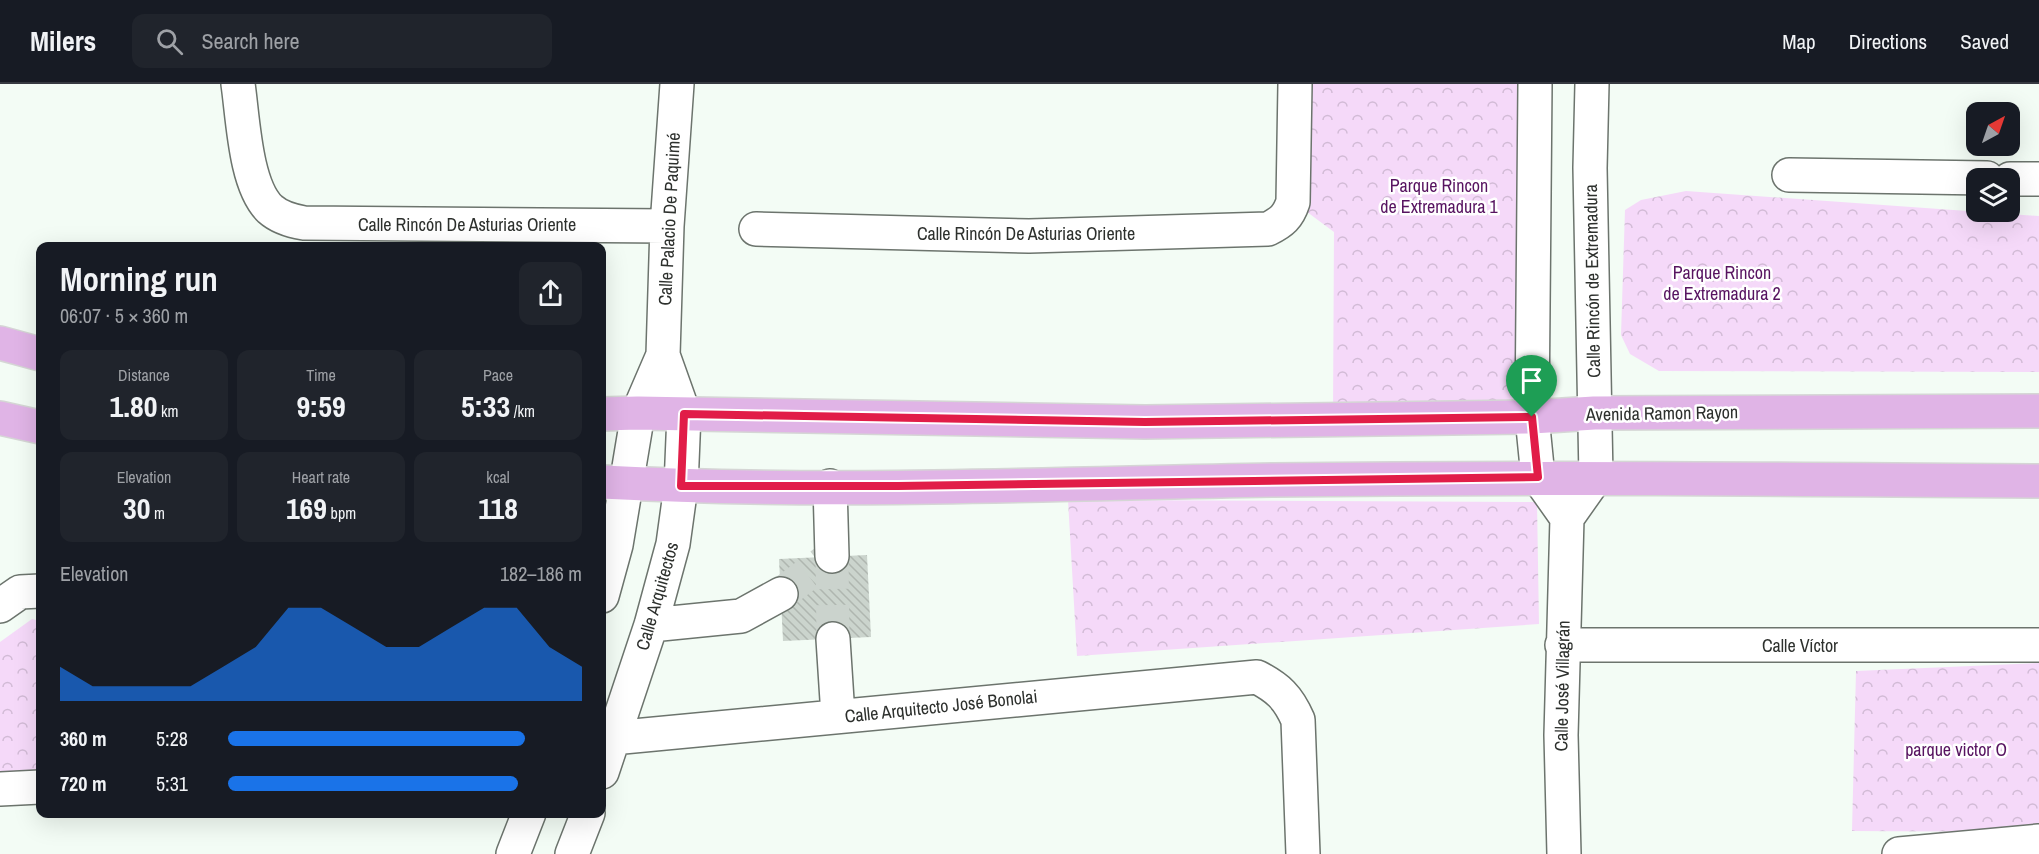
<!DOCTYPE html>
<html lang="en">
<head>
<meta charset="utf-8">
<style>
	body { margin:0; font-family:"Archivo Narrow",sans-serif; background:#20242c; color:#f1f3f6; height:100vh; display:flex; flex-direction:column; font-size:22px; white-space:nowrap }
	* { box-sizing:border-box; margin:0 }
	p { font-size:20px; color:#9ea1a6 }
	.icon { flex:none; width:33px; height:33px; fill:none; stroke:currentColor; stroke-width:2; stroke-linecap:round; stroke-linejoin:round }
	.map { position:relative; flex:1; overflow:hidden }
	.drawer { position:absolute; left:36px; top:158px; width:570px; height:576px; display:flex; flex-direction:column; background:#171b24; border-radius:12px; box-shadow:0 6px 24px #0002 }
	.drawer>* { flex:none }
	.needle { width:39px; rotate:40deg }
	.controls { position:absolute; left:1966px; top:18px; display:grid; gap:12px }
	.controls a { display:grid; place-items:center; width:54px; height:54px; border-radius:12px; background:#171b24; box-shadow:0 6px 24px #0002; font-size:30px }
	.pin { position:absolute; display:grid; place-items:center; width:51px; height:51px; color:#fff; margin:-62px -26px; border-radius:50% 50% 50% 0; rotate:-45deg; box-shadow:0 0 6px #0007 }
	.pin .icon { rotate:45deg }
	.round { display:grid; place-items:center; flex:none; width:63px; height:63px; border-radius:12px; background:#20242c }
	.head { display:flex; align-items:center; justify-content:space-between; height:102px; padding:0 24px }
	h1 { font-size:33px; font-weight:700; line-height:45px }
	.metrics { display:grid; grid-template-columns:repeat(3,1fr); gap:9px; height:102px; padding:6px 24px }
	.metrics div { display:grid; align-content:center; border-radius:12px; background:#20242c; text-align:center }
	.metrics b { font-size:30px; font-weight:700 }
	.metrics small { font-size:16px; font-weight:400 }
	.metrics p { font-size:16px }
	.chart { height:168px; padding:12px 24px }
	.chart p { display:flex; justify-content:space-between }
	.chart svg { width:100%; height:108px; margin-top:6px; fill:#1a73e8; opacity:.7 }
	ul { padding:0 24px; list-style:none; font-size:20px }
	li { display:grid; grid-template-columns:96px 72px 1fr; align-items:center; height:45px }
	li i { height:15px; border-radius:8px; background:#1a73e8 }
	header { display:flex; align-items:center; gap:36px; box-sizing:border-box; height:84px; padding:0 30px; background:#171b24; border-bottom:2px solid #363941 }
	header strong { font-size:28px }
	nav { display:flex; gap:33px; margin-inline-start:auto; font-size:21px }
	.search { width:420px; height:54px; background:#20242c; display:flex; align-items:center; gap:15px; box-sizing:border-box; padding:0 21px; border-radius:12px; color:#9ea1a6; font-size:22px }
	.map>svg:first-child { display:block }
	.park { fill:url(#park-crowns) }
	.building { fill:url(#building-back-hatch) }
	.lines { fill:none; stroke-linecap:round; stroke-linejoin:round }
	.minor-tunnel { stroke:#cbd3cd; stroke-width:33; stroke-dasharray:33 16; stroke-linecap:butt }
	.minor-casing { stroke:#6c746d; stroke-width:36 }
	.major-casing { stroke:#d5d6d5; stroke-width:36 }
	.minor { stroke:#fff; stroke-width:33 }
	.major { stroke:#e0b4e6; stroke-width:33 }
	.route-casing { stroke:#fff; stroke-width:12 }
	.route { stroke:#e11d48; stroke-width:8 }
	.labels { text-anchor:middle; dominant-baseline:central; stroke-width:5; stroke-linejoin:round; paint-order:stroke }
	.park-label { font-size:18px; fill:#571360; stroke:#fff }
	.street-label { font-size:18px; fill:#2d302d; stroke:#fff }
</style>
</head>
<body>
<header>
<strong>Milers</strong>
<div class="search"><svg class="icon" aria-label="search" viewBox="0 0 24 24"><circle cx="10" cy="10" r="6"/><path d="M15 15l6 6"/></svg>Search here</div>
<nav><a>Map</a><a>Directions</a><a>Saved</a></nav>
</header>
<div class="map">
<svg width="2039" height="770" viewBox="0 0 2039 770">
	<defs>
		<pattern id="park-crowns" width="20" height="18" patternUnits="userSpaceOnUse" patternTransform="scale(1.5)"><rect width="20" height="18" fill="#f5d9f9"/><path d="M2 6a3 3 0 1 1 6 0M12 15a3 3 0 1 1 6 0" fill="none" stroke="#d2bbd6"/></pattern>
		<pattern id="building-back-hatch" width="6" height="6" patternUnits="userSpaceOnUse" patternTransform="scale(1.5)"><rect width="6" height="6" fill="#cbd4cd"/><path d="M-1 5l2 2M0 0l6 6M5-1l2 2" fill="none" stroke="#afb6b0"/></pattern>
	</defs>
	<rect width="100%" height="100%" fill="#f3fcf5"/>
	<path class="park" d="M1300,0H1551L1550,333L1333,328L1334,148L1295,119Z
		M1686,107L2039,132V288L1659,287L1630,270L1621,251L1625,126L1641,116Z
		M1068,416L1537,418L1539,540L1077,572Z
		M32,535L40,537V695L0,696V558Z
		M2039,579V748L1852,747L1856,587Z"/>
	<path class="building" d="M867,471L871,553L783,557L779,475Z"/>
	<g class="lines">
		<path class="minor-tunnel" d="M832,472L833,555
			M781,510L832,472"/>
		<defs>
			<path id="minor" d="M238,0C243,34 245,101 270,125C280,134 292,137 304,139L667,142
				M1535,0L1532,333L1538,393L1567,434
				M1789,91L1987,94
				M2010,95H2039
				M756,145L1029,152L1268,145C1282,138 1288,133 1293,118L1295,0
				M830,402L832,472
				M602,512L616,461L638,329L663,271
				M0,522L20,508L40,507
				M651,541L741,532L781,510
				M833,555L838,632
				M1562,561H2039
				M602,655L1257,593C1278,604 1288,613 1298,636L1303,770
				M602,688L651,541L673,460L681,402L684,330L663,271L667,142L677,0
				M0,705L40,703
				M513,770L529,729
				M572,770L588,729
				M1564,770L1561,651L1567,434L1596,393L1590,84L1592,0
				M1899,770L2039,757"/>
			<path id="major" d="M0,259L40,270
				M602,330L638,329L1145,338L1532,333L1594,329L2039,327
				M0,334L40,343
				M602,398C825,410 1050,400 1273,396C1529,393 1784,395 2039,397"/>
		</defs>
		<use href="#minor" class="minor-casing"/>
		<use href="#major" class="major-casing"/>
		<use href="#minor" class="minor"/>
		<use href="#major" class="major"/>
	</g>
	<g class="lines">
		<defs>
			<path id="route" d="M684,330L1145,338L1532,333L1538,393L898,402H681Z"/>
		</defs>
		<use href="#route" class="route-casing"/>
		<use href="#route" class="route"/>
	</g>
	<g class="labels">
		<g class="park-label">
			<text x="1439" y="101">Parque Rincon<tspan x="1439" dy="21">de Extremadura 1</tspan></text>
			<text x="1722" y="188">Parque Rincon<tspan x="1722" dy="21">de Extremadura 2</tspan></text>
			<text x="1956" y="665">parque victor O</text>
		</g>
		<g class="street-label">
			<text transform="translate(669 135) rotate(-87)">Calle Palacio De Paquimé</text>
			<text x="467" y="140">Calle Rincón De Asturias Oriente</text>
			<text x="1026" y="149">Calle Rincón De Asturias Oriente</text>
			<text transform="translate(1592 197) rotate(-91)">Calle Rincón de Extremadura</text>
			<text transform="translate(1662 329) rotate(-1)">Avenida Ramon Rayon</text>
			<text transform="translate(657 512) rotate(-74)">Calle Arquitectos</text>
			<text x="1800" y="561">Calle Víctor</text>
			<text transform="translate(1562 602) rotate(-89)">Calle José Villagrán</text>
			<text transform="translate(941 622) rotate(-6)">Calle Arquitecto José Bonolai</text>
		</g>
	</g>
</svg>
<div class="controls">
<a><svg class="needle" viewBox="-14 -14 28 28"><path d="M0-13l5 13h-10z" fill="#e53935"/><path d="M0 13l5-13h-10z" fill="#9ea1a6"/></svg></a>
<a><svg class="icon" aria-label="layers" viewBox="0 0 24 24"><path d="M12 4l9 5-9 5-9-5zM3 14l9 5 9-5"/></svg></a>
</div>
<div class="pin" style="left:1532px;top:333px;background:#1e9e55"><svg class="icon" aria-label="arrive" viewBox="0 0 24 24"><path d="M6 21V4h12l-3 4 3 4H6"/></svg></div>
<section class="drawer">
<div class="head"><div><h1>Morning run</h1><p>06:07 · 5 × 360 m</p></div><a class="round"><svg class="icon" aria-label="share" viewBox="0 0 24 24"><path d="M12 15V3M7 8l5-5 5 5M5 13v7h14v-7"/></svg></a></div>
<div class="metrics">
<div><p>Distance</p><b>1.80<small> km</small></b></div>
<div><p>Time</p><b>9:59</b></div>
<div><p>Pace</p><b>5:33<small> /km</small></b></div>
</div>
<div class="metrics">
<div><p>Elevation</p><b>30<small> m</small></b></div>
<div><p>Heart rate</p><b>169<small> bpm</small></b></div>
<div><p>kcal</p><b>118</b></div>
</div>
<div class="chart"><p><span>Elevation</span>182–186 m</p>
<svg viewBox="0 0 160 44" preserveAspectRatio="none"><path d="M0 44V30L10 38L20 38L30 38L40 38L50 30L60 22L70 6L80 6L90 14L100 22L110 22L120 14L130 6L140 6L150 22L160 30V44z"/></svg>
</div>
<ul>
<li><b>360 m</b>5:28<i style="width:84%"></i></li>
<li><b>720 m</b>5:31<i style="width:82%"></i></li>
</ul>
</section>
</div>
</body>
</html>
